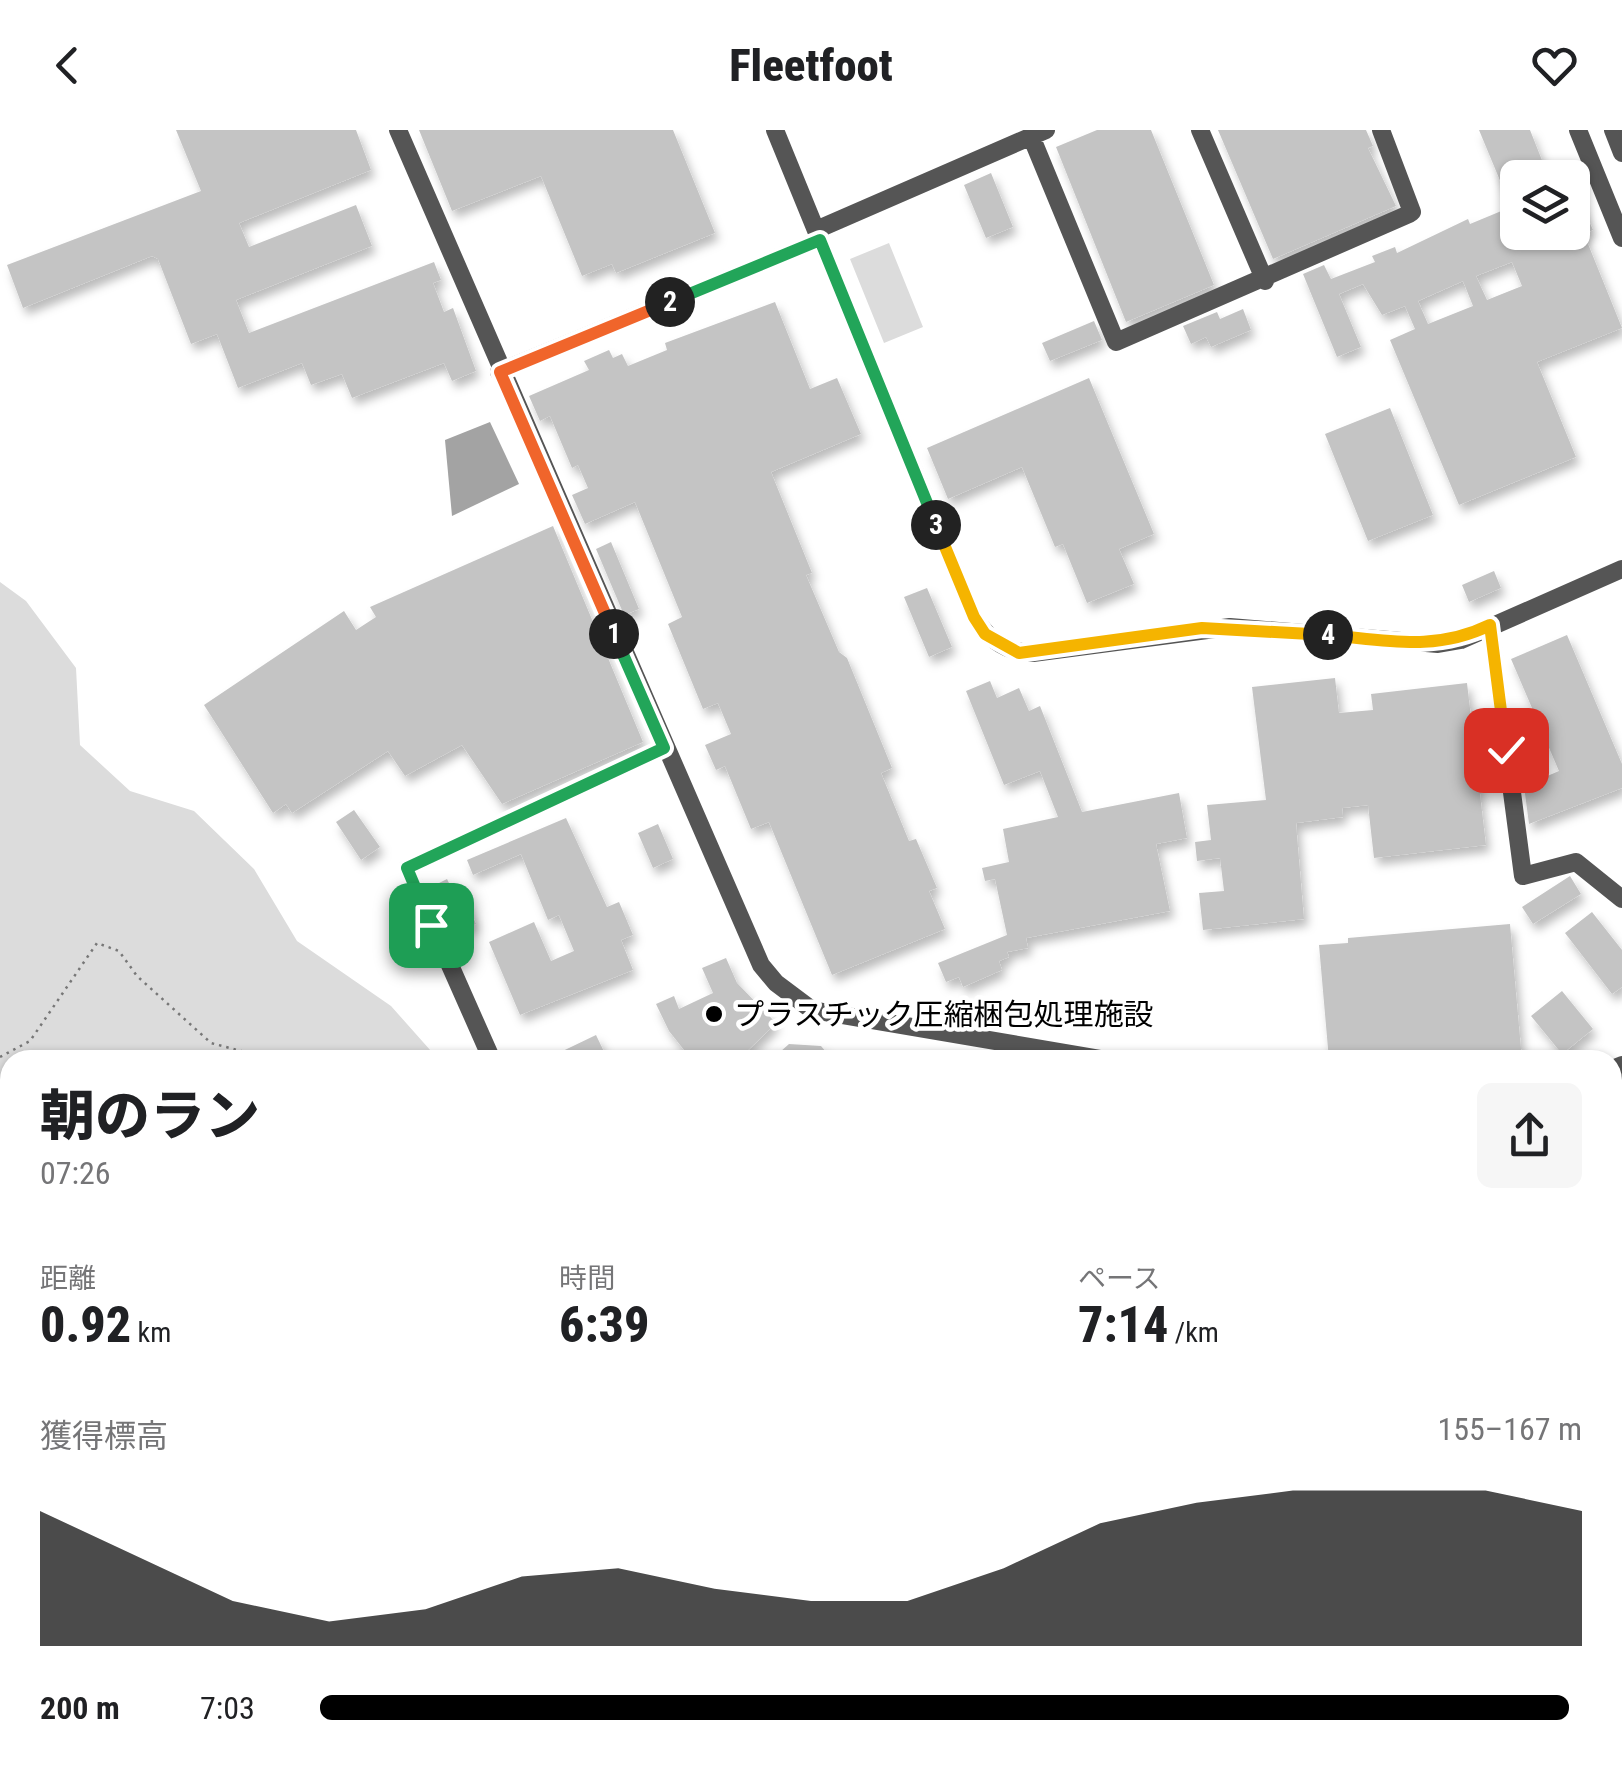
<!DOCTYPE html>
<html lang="ja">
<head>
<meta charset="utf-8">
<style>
	body { margin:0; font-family:"Roboto Condensed","Noto Sans JP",sans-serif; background:#f6f6f6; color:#202124; height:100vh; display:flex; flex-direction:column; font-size:38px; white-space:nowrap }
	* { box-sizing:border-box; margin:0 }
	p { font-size:32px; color:#757577 }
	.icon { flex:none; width:55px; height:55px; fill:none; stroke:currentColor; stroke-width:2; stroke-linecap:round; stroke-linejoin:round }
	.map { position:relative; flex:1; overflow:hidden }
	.sheet { position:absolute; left:0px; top:920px; width:1622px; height:715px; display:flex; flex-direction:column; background:#fff; border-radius:30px 30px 0 0; box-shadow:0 2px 8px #0004 }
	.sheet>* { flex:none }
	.controls { position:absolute; left:1500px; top:30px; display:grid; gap:20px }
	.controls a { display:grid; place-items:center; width:90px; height:90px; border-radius:15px; background:#fff; box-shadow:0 2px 8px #0004; font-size:50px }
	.pin { position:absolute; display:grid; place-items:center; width:85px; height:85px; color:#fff; margin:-42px; border-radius:20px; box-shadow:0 5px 15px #0006 }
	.km { position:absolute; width:50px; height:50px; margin:-25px; border-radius:50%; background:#222; color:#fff; font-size:28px; line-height:50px; text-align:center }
	.round { display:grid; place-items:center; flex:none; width:105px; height:105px; border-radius:15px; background:#f6f6f6 }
	.head { display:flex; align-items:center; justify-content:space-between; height:170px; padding:0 40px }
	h1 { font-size:55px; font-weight:800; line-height:75px }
	.metrics { display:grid; grid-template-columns:repeat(3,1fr); gap:15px; height:170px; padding:10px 40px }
	.metrics div { display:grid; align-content:center }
	.metrics b { font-size:50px; font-weight:800 }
	.metrics small { font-size:28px; font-weight:400 }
	.metrics p { font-size:28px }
	.chart { height:280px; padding:20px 40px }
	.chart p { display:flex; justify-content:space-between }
	.chart svg { width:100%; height:180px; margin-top:10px; fill:#000; opacity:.7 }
	ul { padding:0 40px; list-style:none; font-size:32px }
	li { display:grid; grid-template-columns:160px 120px 1fr; align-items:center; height:75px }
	li i { height:25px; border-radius:12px; background:#000 }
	header { display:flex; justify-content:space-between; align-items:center; height:130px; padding:0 40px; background:#fff; font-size:45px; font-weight:800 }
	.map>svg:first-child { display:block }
	.green { fill:#dcdcdc }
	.water { fill:#a3a3a3 }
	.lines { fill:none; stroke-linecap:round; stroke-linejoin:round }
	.stream { stroke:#a3a3a3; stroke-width:5 }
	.river { stroke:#a3a3a3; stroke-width:28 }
	.building { fill:#c4c4c4; fill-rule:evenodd; filter:url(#shadow) }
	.major-casing { stroke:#dbdbdb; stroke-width:28 }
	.path { stroke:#777; stroke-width:2.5; stroke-dasharray:2.5 5; stroke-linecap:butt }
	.minor { stroke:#555; stroke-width:18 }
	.major { stroke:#000; stroke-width:22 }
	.split-1-casing { stroke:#fff; stroke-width:20 }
	.split-2-casing { stroke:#fff; stroke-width:20 }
	.split-3-casing { stroke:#fff; stroke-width:20 }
	.split-4-casing { stroke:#fff; stroke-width:20 }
	.split-5-casing { stroke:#fff; stroke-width:20 }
	.split-1 { stroke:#22a559; stroke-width:12 }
	.split-2 { stroke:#f0652b; stroke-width:12 }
	.split-3 { stroke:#22a559; stroke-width:12 }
	.split-4 { stroke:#f5b400; stroke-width:12 }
	.split-5 { stroke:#f5b400; stroke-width:12 }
	.poi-dot { fill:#000; stroke:#fff; stroke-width:4 }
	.labels { text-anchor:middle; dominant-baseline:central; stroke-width:9; stroke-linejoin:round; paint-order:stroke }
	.poi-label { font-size:30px; fill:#000; stroke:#fff; text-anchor:start }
</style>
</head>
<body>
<header><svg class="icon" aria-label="back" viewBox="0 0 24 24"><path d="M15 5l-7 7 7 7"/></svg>Fleetfoot<svg class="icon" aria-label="heart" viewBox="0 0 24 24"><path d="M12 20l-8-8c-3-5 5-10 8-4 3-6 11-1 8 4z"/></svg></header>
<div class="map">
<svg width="1622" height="1635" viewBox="0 0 1622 1635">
	<defs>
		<filter id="shadow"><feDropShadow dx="4" dy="7" stdDeviation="5" flood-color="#0004"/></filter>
	</defs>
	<rect width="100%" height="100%" fill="#fff"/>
	<path class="green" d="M889,113L923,197L884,213L850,129Z
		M0,452L26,471L76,538L80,615L130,661L194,681L254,739L297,811L391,876L439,930H10V1625H702L653,1635H0Z
		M978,1625H1144L1137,1635H960Z"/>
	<path class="water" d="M490,292L519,354L452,386L445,310Z"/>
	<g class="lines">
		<path class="stream" d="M1612,1560L1622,1553
			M1539,1635L1552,1625"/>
		<path class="river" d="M1612,1076L1622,1069
			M801,1635L817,1629L847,1635"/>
	</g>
	<path class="building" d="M176,0H356L371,40L239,93L249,117L356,75L372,116L236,170L249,203L434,132L441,150L433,153L444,182L453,178L476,241L452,251L444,233L352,268L342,244L311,255L302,233L238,258L217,204L191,214L158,129L152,126L23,178L7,135L201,61Z
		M419,0H673L715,103L616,143L612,134L582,146L541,46L452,81Z
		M1097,0H1151L1214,155L1126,192L1056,17Z
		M1218,0H1366L1373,16L1368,18L1396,76L1273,129Z
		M1479,0H1530L1549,48H1518V102H1572V54L1593,100L1584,104L1622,198L1537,232L1576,327L1459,375L1390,210L1415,199L1405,176L1382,185L1363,154L1339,164L1361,217L1337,227L1303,144L1324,135L1331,149L1375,132L1372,126L1395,117L1397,123L1468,89L1470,94L1511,77ZM1512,132L1522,156L1487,170L1476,146ZM1463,151L1473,176L1428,194L1418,171Z
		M991,43L1013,97L986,108L964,55Z
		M775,172L810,259L837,248L861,304L771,342L812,443L806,445L839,522L847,528L892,638L881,643L909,711L916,709L937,758L929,761L945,799L832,845L769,692L751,699L725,636L716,640L705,615L731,604L718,573L703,579L668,494L682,487L635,372L585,394L572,365L588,358L578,335L572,338L550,286L540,291L529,266L589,240L584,231L609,220L613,228L622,224L628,236L667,220L665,213Z
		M1243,179L1251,200L1211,217L1206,207L1191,214L1183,196L1217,182L1220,189Z
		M1094,191L1102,210L1050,231L1042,213Z
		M1089,248L1154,404L1119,419L1134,454L1087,473L1063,414L1055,417L1022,337L948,369L927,318Z
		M1390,278L1433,385L1368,411L1325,304Z
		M553,396L643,612L502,674L462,615L405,646L388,621L292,683L286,674L273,683L204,575L344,481L356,500L376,487L370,477Z
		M611,412L639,479L624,485L596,419Z
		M1494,441L1501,458L1469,472L1462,455Z
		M927,458L952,517L929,527L904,467Z
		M1567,505L1622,634V658L1529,694L1524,656L1559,641L1511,529Z
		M1335,548L1339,583L1373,580L1371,564L1467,553L1486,715L1374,728L1368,675L1342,678L1343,687L1296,693L1304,789L1203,800L1199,763L1224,761L1220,728L1197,731L1195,712L1211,710L1207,675L1266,670L1252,557Z
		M990,551L997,568L1019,558L1029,581L1040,576L1082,682L1179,663L1187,708L1156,714L1170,781L1026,808L1028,818L1007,822L1009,827L999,831L1002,840L963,857L959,847L946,852L938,833L1007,805L995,749L985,751L982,738L1009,732L1003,699L1058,687L1040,641L1004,655L966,561Z
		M354,680L380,717L361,730L336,692Z
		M566,688L607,777L619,772L633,805L621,810L633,840L520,885L489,812L534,792L551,831L574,821L559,785L548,790L521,724L473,745L467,730Z
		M658,694L673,729L653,738L638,703Z
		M1570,746L1581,764L1533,794L1522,777Z
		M447,749L454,763L461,760L476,794L456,803L435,755Z
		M1592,782L1622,820V857L1612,864L1565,803Z
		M1510,794L1522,930H1329L1319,815L1348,813V808Z
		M726,828L737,853L776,893L738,930H692L669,901L656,874L674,866L679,879L713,863L702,838Z
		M1562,861L1593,899L1562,924L1531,886Z
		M596,905L608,930H544Z
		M789,914L821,916L833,930H771Z"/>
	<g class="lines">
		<defs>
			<path id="major" d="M1612,1189L1622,1182
				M927,1635L947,1625"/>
		</defs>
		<use href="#major" class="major-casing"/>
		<path class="path" d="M0,927L30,911L97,813L119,821L137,846L211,913L275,930"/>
		<path class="minor" d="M398,0L761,835L776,853L812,880L1107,930
			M775,0L974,487C988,509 1006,523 1033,523L1230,497L1438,514L1461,510L1622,439
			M1200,0L1265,151
			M1578,0L1622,108
			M1613,0L1622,23
			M1031,6L1116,212L1409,84L1412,82L1381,0
			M816,100L1046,0
			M499,242L820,110
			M1490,495L1523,746L1576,732L1622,769
			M492,930L407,738L664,618
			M1612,939L1622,935
			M1612,960L1622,951
			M1612,1244L1622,1259
			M1612,1420L1622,1435
			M1612,1493L1622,1486
			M1323,1625L1326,1635"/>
		<use href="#major" class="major"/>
	</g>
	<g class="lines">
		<defs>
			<path id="split-1" d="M431,795L407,738L664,618L614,504"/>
			<path id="split-2" d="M614,504L500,242L670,172"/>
			<path id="split-3" d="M670,172L820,110L936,395"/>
			<path id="split-4" d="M936,395L974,487L985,504L1019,523L1202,498L1328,505"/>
			<path id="split-5" d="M1328,505C1387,510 1435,522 1490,495L1506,620"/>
		</defs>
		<use href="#split-1" class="split-1-casing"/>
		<use href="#split-2" class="split-2-casing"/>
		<use href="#split-3" class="split-3-casing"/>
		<use href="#split-4" class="split-4-casing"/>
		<use href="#split-5" class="split-5-casing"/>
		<use href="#split-1" class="split-1"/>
		<use href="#split-2" class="split-2"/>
		<use href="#split-3" class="split-3"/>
		<use href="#split-4" class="split-4"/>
		<use href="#split-5" class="split-5"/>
	</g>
	<circle class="poi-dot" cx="714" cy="884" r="10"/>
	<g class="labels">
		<g class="poi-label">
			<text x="734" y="884">プラスチック圧縮梱包処理施設</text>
		</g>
	</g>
</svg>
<div class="controls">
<a><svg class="icon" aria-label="layers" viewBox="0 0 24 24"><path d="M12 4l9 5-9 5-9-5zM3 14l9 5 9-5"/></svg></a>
</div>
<div class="pin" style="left:431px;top:795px;background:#1e9e55"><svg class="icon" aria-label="arrive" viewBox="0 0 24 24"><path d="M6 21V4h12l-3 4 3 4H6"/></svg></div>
<div class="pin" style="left:1506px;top:620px;background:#d93025"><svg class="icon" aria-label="check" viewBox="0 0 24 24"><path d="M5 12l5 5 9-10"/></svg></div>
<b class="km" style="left:614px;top:504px">1</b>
<b class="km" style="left:670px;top:172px">2</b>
<b class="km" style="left:936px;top:395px">3</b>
<b class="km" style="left:1328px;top:505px">4</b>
<section class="sheet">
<div class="head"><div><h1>朝のラン</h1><p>07:26</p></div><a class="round"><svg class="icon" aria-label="share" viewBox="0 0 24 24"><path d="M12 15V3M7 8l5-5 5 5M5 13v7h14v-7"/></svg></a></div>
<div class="metrics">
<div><p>距離</p><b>0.92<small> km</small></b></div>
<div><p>時間</p><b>6:39</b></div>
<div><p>ペース</p><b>7:14<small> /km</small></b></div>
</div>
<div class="chart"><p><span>獲得標高</span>155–167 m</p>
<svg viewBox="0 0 160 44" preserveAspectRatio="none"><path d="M0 44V11L10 22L20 33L30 38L40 35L50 27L60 25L70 30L80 33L90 33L100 25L110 14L120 9L130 6L140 6L150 6L160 11V44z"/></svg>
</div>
<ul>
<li><b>200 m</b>7:03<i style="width:99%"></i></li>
</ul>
</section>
</div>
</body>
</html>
